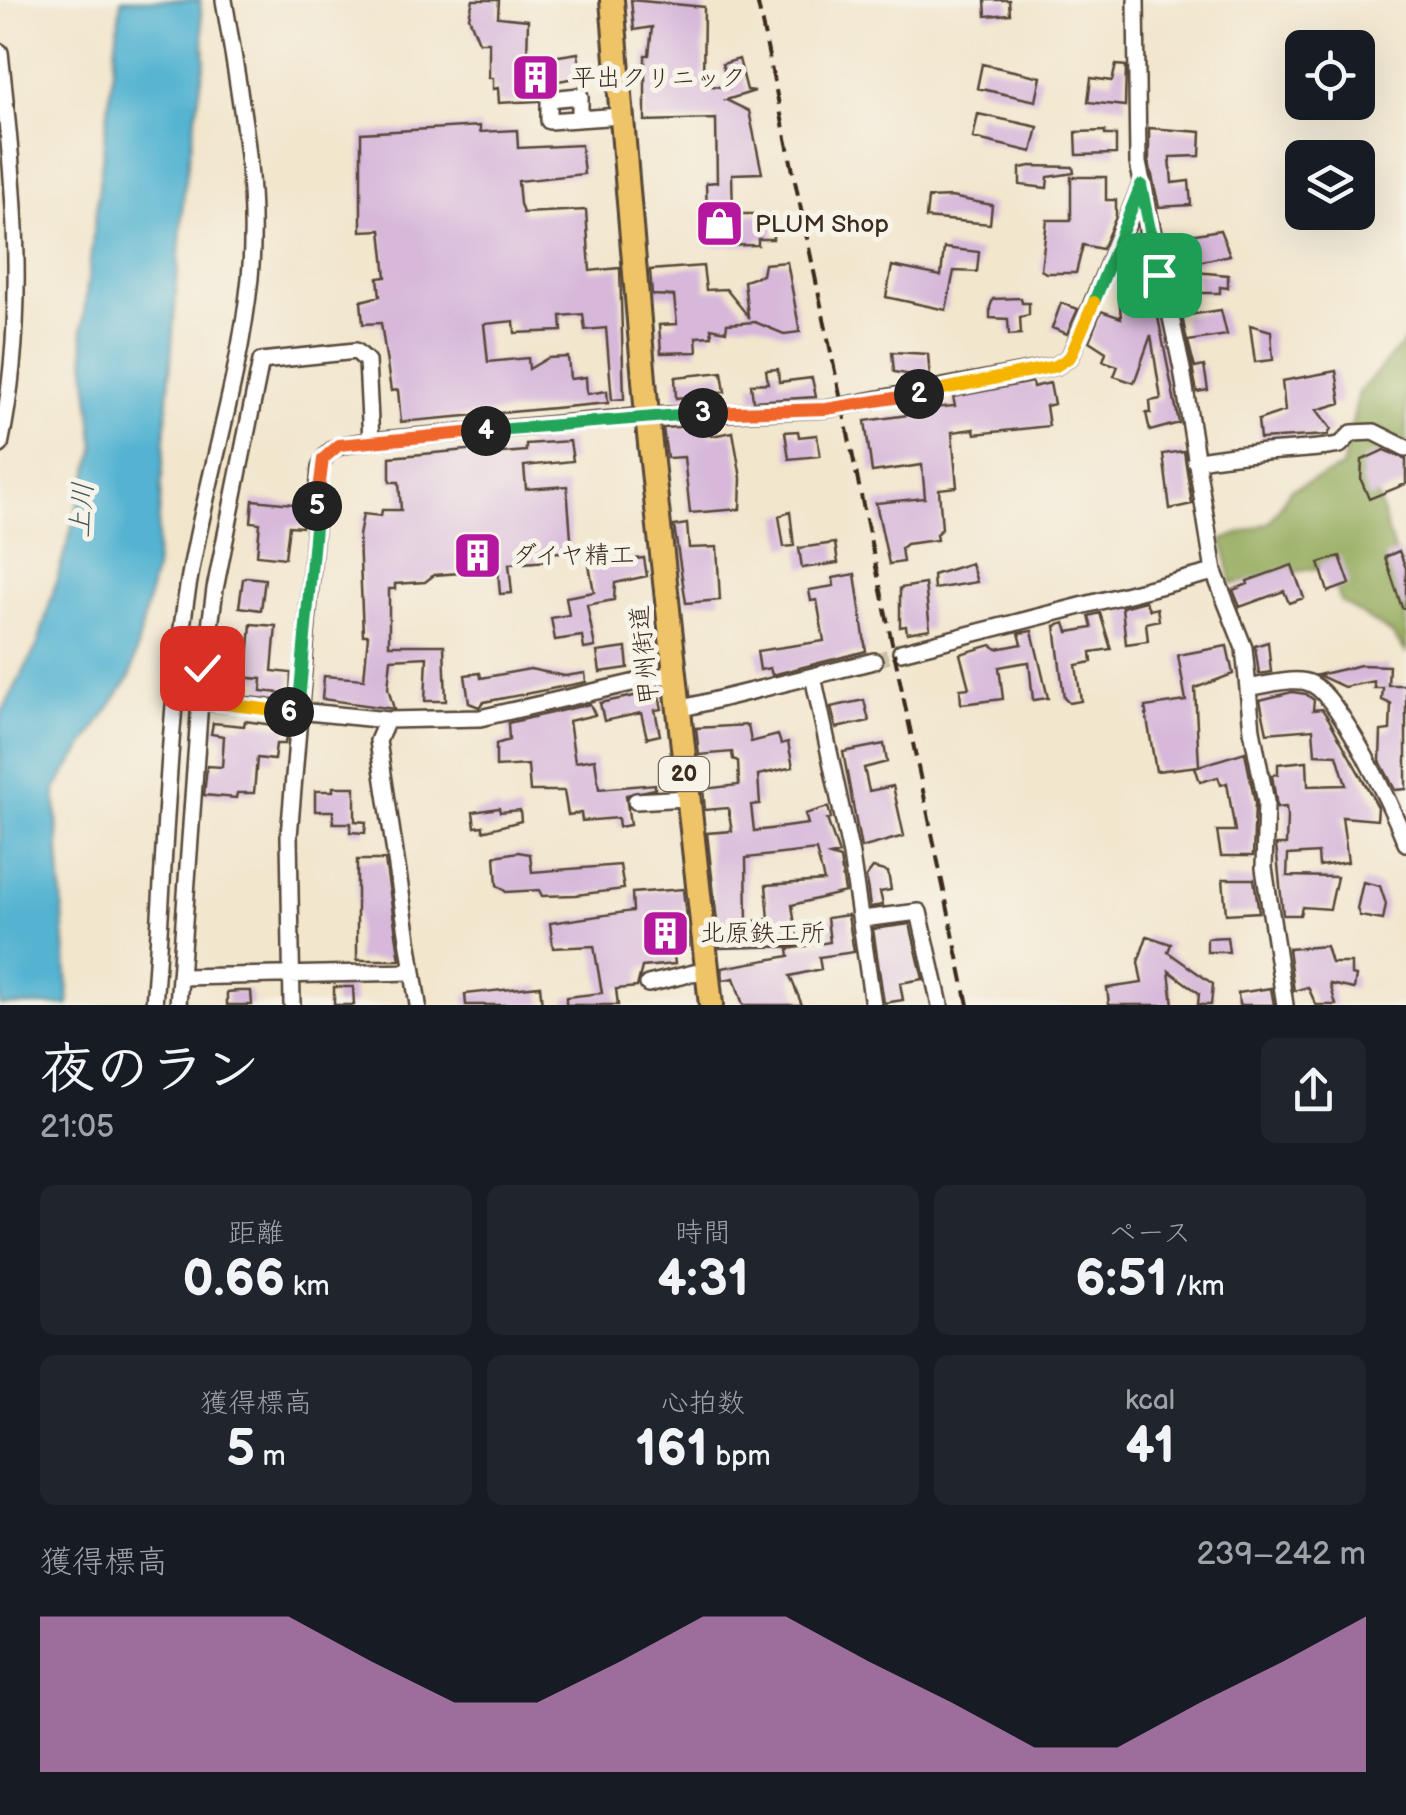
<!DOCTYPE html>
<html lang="ja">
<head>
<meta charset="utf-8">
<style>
	body { margin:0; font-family:"Balsamiq Sans","Klee One",sans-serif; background:#20242c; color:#f1f3f6; height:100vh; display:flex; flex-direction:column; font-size:38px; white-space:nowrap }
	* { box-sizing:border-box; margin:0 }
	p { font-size:32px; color:#9ea1a6 }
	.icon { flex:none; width:55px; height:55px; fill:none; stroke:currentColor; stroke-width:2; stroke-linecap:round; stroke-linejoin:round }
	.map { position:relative; height:1005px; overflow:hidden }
	.side { display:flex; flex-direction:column; background:#171b24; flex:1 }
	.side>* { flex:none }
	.buttons { position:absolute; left:1285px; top:30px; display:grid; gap:20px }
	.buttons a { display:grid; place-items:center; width:90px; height:90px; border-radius:15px; background:#171b24; box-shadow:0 10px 40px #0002; font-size:50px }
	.pin { position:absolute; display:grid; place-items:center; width:85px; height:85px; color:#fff; margin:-42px; border-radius:20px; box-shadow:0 5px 15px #0006 }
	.km { position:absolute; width:50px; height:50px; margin:-25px; border-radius:50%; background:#222; color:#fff; font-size:28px; line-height:50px; text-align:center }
	.round { display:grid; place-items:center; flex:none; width:105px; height:105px; border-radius:15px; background:#20242c }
	.head { display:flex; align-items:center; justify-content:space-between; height:170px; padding:0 40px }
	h1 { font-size:55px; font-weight:800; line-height:75px }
	.metrics { display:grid; grid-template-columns:repeat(3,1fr); gap:15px; height:170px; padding:10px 40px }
	.metrics div { display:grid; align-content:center; border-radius:15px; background:#20242c; text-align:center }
	.metrics b { font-size:50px; font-weight:800 }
	.metrics small { font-size:28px; font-weight:400 }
	.metrics p { font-size:28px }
	.chart { height:280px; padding:20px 40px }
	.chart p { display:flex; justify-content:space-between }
	.chart svg { width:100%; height:180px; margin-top:10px; fill:#d690ce; opacity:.7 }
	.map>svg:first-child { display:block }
	.forest { fill:#94ac5d; stroke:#686b3e; stroke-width:2.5 }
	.water { fill:#52b3d1; stroke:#466e78; stroke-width:2.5 }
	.building { fill:#d7b7da; fill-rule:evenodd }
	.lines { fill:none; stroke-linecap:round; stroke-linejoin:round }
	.minor-tunnel { stroke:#cdc0aa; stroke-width:15; stroke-dasharray:15 8; stroke-linecap:butt }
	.minor-casing { stroke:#564638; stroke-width:20 }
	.highway-casing { stroke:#564638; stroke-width:28 }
	.minor { stroke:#fff; stroke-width:15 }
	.highway { stroke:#efc469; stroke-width:22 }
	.rail { stroke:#3b2a1e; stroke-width:4; stroke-dasharray:15 8; stroke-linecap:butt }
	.split-1-casing { stroke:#fff; stroke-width:20 }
	.split-2-casing { stroke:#fff; stroke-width:20 }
	.split-3-casing { stroke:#fff; stroke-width:20 }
	.split-4-casing { stroke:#fff; stroke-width:20 }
	.split-5-casing { stroke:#fff; stroke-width:20 }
	.split-6-casing { stroke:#fff; stroke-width:20 }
	.split-7-casing { stroke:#fff; stroke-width:20 }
	.split-1 { stroke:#22a559; stroke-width:12 }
	.split-2 { stroke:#f5b400; stroke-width:12 }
	.split-3 { stroke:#f0652b; stroke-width:12 }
	.split-4 { stroke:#22a559; stroke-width:12 }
	.split-5 { stroke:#f0652b; stroke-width:12 }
	.split-6 { stroke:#22a559; stroke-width:12 }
	.split-7 { stroke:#f5b400; stroke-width:12 }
	.labels { text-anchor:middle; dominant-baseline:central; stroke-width:10; stroke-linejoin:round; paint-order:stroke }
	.shield { fill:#f7f3e8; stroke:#73665b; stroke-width:2.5 }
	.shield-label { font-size:22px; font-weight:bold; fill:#3b2a1e }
	.poi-label { font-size:25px; fill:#3b2a1e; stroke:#f7f3e8; text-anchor:start }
	.street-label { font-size:25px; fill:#3b2a1e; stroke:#f7f3e8 }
	.water-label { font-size:28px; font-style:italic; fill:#435a5d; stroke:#f7f3e8 }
</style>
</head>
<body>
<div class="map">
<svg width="1406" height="1005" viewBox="0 0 1406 1005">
	<rect width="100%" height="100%" fill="#f7f3e8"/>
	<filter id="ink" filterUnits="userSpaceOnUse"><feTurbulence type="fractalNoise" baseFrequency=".01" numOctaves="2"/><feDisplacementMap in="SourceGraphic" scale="20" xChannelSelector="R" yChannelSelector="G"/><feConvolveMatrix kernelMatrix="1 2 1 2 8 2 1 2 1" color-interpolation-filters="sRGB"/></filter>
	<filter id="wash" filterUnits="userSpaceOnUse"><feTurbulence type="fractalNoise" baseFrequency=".0048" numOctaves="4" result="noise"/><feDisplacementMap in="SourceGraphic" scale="40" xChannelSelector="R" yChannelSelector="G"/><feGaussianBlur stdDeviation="2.25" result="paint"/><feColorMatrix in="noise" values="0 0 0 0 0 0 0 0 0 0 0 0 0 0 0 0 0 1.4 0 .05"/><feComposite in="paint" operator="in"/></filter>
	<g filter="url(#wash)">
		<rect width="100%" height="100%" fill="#f2e6cd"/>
		<path class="forest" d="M1406,340V454L1374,463L1377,494L1406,593V652L1392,634L1341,602L1327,566L1232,584L1223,540L1270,522L1290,490L1342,468L1359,392Z"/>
		<path class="water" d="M121,0H200L205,59L184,190L155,569L131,675L55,789L69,1005H0V716L38,644L95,448L82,330Z"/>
		<g id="blocks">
			<path class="building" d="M473,0H499L498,17L528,20L527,61L578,53L581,77L547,83L538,101L499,103L498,88L493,89V78H489V42H479L469,17Z
				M631,0L704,7L703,85L729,88L722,64L739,59L747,90L755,91L726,100L749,111L762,173L732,174L733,214H773V239H758V245L708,246L706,183L717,182L716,119L645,121V55H649L652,27L634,30Z
				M985,0H1009L1010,14L986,16Z
				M982,64L1041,77L1036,101L977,88Z
				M1116,65L1126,66L1125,106L1088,102L1091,78L1112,81Z
				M978,114L1038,127L1032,152L973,138Z
				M480,126V132L517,130L518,148L581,145L584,174L518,181L520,204L523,213L586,210L590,271L620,268L624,399L612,400L606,328L585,330L583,314L561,316L562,331L515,333L514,321L484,324L488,362L528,358L529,369L548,358L568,357L570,379L586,377L587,394L607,391L608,403L401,422L398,390L391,391L381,323L363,324L361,301L380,296L378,278L386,277L381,230L361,231V133Z
				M1149,128L1201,132L1200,156L1170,157L1172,183L1189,181L1191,205L1159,207L1149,162Z
				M1105,131V135H1116V154L1077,155L1076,132Z
				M1031,166L1073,167L1074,173L1048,177L1047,188L1020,185V168Z
				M1071,177H1106V200H1116V217L1102,249L1083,245L1076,273H1046L1041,270L1047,220H1071Z
				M951,197L992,205L990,224L926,218L928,198Z
				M1138,221L1139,245L1144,244L1146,255L1141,275H1145L1143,303L1144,294L1153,292L1179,423L1150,431L1146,413H1151L1150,401L1161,399L1151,335L1134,383L1114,376L1118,366L1103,361L1106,352L1089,341L1101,311L1121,318L1117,273Z
				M1220,230L1230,255L1193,263L1171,262L1166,239Z
				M944,248L979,252L977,272L954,271L946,310L886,297L892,266L941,276Z
				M787,262L800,332L784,334L755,322L727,324L726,331L711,328L712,336L696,337L697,352L661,353L659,325L677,324L674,296L652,295L650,270L703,266L706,290L726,289L748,316L744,281L762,275L764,264Z
				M1195,272L1228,275V288L1220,287V293H1199Z
				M1021,298L1022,303H1029V315L1020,317L1021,334L1009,335L1008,319L990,318V307L993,299Z
				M1061,303L1078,309L1067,334L1052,328Z
				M1221,310L1227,335L1188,341L1195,368L1204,366L1208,390L1197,392L1182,316Z
				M1250,325L1271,331L1273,360L1255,362Z
				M892,352L928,354L930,378L894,372Z
				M778,369L779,382L812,378L816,397L753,401L751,384L768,383L766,370Z
				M1336,371L1341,403L1317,410L1331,429L1328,435L1260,439L1258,420L1285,411L1282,381Z
				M722,372L725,392L676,398L675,377Z
				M1032,382L1033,387L1050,383L1054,404L1046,406L1049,426L975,434L974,429L952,432L957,487L939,489L942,529L936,534L937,540L906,544L901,548L903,562L889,564L876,503L925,498L922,465L872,472L865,421L914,414L918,403L932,401V408L955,406L953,397Z
				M710,425L711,436L733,432L741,478L740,509L690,513L684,457L667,458L663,428Z
				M798,431L799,437L817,435L820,456L789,459L785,432Z
				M570,441L573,461L524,466L526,489L567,486L572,551L549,553V561L509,564L512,593L500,594L498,570L488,571L487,557L459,559L460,573L434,575L425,582L395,584V589H389V645H444L446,701H425L427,657L391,659L388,688L394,709L322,699L324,676L364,679L368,635H363L359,536L363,514L381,516L382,510H401L399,482H390V457L489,448L490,454L526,451V444Z
				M1384,450L1406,459V484L1369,499L1361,480L1362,460Z
				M1184,451L1192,504L1170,509L1163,454Z
				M253,500L304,505L302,527L289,526L285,558L257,555L260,523L251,522Z
				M790,512L794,546L784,547L779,516Z
				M687,524L689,548L717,547L720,600L686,603L674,526Z
				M835,543L838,563L802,568L799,548Z
				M1399,551L1406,568V608H1402L1385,557Z
				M1340,556L1350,584L1328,592L1319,563Z
				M644,558L647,576L615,583L614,600L587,605L595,647L584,649L582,636L555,640L551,618L569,615L566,597L594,592L589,565Z
				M971,563L977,582L934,589L933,575Z
				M1292,565L1304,598L1289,603L1284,591L1240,607L1233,590L1248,584L1247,581Z
				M855,574L866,651L772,675L770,668L760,670L757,651L824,641L817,600L811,601L809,590L834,586L833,578Z
				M247,577L265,579L261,610L239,607L243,579Z
				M925,584L930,629L907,633L906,626L900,627V588Z
				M1145,601L1150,610L1157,608L1159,620L1146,623L1148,641L1126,644L1122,607Z
				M1100,613L1111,649L1091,652L1092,662L1076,665L1081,701L1069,703L1064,698L1055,626L1065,623L1068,632L1092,628L1089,616Z
				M251,624L276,626L272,671L291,673L290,694L261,691L262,679L224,676L226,659L248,661Z
				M1032,631L1048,698L1033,700L1029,662L1021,663L999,667L1003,699L961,704L960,689L969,688L960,654L991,645L997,649L1022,644L1019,633Z
				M1268,642L1271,672L1259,674L1255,646Z
				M1227,646L1233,674L1195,688L1199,766L1156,771L1145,707L1186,701L1178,655Z
				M626,648L628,668L600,672L597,652Z
				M1361,665L1389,666L1388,685H1406V789L1395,790L1380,761L1381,731L1390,730L1391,704L1382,700L1383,688H1374V681L1344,687L1318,675Z
				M530,669L565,676L585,673L586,682L484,702L479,707L469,703L465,675L480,673L481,678Z
				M658,691L662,709L655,710L660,735L647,738L641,713L604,721L600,703Z
				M1292,692L1306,694L1314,700L1313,710L1322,709L1328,718L1378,807L1377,820L1342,817L1348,862L1319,866L1318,853L1288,855L1287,876L1337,877L1330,909L1302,907L1300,915H1283L1276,845H1286L1287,816L1286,807L1277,808L1272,775L1278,774V764L1307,761L1308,786L1346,785L1337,755L1315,754L1313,729L1267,733L1260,700Z
				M864,700L869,721L836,728L831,707Z
				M590,704L595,715L569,721L575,762L595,759L599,789L655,784V789L626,795L630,825L619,827L618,818L582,821L581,813L568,815L564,791H530L528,765L496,767V744L509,740L508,723Z
				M245,721L287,727L285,744H276L274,760L257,758L254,793H237L236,798L204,795L207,766L222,767L224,736L211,734L213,723L244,726Z
				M748,725L751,742L778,735L781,744L788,742L793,767L758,775L760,804L751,805L754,831L808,824L805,814L828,807L831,818L827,819L839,854L830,856L840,859L845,892L792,905L798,946L720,948L707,833L732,831L728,808L705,810L703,789L739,785L738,761L733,759L732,752L699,755L696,728ZM816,850L824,881L766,885L769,919L747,922L746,858Z
				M884,744L887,762L864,768L869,791L893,786L904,836L861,848L843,752Z
				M1245,752L1255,803L1253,856H1221L1217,831H1235L1227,783L1221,785L1218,777L1200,782L1195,767Z
				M333,787H355V821L366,822L365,833L350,832L351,823H333V811H315V791H333Z
				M499,808L500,812L520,810L521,821L483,831V826L475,827L473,812Z
				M518,852L530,854L532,872L620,865L624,889L576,895L542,896L539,890L506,892L497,885L495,856Z
				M357,860H385L400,960H357Z
				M873,868L888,872L891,890L880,892L883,905L870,907L866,877Z
				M1223,879H1254L1259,912L1226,914Z
				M1363,882L1380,886L1386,904L1383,920L1360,916L1357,909Z
				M683,889L689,946L673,947L675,964L642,967L637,987L616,989L618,1005H566V997L602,993L594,946L553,948L550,923L633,911L632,893Z
				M848,915L854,952L819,957L821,969L790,976L802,1005H743L734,978L723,980L722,968L789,956L788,949L830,942L827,918Z
				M910,924L923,979L900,983L903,1000L884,1003L873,929Z
				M1147,936L1171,944L1168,952L1213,984L1211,1005H1198L1199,993L1169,971L1173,1005H1109L1107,988L1142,983L1138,962Z
				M1227,937L1229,952H1207V938Z
				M1326,946L1331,963H1351V975L1356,976L1354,989L1330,984L1336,1005H1316L1308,987L1294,991L1288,949Z
				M540,986L542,1005H466L465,994Z
				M334,987H353L354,1005H334Z
				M1271,988L1274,1005H1239L1238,993Z
				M239,991H251L252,1005H227V992Z"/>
		</g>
	</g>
	<g filter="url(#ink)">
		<use href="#blocks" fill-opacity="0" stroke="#564638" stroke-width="2.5"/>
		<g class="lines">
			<path class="minor-tunnel" d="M874,661L901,652"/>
			<defs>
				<path id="minor" d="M1136,0L1138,163L1182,369L1214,572L1244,648L1252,730L1266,802L1264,868L1285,1005
					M0,52C14,185 28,313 0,445
					M580,119V96L549,99V121L621,116
					M1195,461C1238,452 1283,452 1327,447L1340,445L1352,433L1374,432L1406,448
					M901,652L1214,572
					M813,676L851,855L873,1005
					M1251,687C1269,685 1296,676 1312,684C1342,700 1393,810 1406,843
					M200,701L215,589L261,361L356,351L367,361L371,441
					M679,709L874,661
					M387,720L378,741L418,1005
					M636,801L686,798
					M862,919L919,912L940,1005
					M180,977L413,972
					M648,984L706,970
					M154,1005C164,877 167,747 183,620C198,504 238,394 250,278C259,184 239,92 224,0
					M178,1005L200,701L387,720L480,718L675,673
					M292,1005L289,836L320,468C328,443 348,444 371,441L647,416L826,409L1056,366L1070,357L1141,185"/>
				<path id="highway" d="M612,0L647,416L711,1005"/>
			</defs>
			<use href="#minor" class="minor-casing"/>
			<use href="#highway" class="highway-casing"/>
			<use href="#minor" class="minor"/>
			<use href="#highway" class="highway"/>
			<path class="rail" d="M757,0L968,1005"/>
		</g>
	</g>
	<g class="lines" filter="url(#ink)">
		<defs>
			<path id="split-1" d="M1094,302L1141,185L1159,275"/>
			<path id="split-2" d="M919,394L1056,366L1070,357L1094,302"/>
			<path id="split-3" d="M703,413L826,409L919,394"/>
			<path id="split-4" d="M486,431L703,413"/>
			<path id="split-5" d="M317,506L323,459L339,445L486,431"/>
			<path id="split-6" d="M289,712L298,713L317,506"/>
			<path id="split-7" d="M202,668L200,701L289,712"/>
		</defs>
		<use href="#split-1" class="split-1-casing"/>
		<use href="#split-2" class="split-2-casing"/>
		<use href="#split-3" class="split-3-casing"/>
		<use href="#split-4" class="split-4-casing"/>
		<use href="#split-5" class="split-5-casing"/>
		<use href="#split-6" class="split-6-casing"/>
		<use href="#split-7" class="split-7-casing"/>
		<use href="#split-1" class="split-1"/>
		<use href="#split-2" class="split-2"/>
		<use href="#split-3" class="split-3"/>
		<use href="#split-4" class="split-4"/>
		<use href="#split-5" class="split-5"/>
		<use href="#split-6" class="split-6"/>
		<use href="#split-7" class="split-7"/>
	</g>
	<defs>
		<symbol id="building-square" viewBox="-11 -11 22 22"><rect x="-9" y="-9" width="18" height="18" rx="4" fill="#b5179e" stroke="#f7f3e8"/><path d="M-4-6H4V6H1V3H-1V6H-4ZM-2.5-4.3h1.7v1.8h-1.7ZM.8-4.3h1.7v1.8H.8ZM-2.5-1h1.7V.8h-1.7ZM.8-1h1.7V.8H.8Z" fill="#fff"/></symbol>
		<symbol id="shop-square" viewBox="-11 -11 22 22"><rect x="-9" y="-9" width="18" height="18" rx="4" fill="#b5179e" stroke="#f7f3e8"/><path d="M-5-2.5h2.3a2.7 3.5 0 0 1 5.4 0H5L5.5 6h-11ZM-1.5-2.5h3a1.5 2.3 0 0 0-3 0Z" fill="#fff"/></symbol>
	</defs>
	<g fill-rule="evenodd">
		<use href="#building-square" x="508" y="50" width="55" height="55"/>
		<use href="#shop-square" x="692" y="196" width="55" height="55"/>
		<use href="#building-square" x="450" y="528" width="55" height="55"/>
		<use href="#building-square" x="638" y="906" width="55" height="55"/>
	</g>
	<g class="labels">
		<rect class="shield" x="659" y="757" width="50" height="34" rx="8"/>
		<g class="shield-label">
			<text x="684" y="774">20</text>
		</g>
		<g class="poi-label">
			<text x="571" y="78">平出クリニック</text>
			<text x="755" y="224">PLUM Shop</text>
			<text x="512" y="555">ダイヤ精工</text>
			<text x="700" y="933">北原鉄工所</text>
		</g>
		<g class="street-label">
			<text transform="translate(645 655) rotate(-96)">甲州街道</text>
		</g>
		<g class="water-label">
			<text transform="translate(82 510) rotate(-86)">上川</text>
		</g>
	</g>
</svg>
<div class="buttons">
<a><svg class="icon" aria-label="locate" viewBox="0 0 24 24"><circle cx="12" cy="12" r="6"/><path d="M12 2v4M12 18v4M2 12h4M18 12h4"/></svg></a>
<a><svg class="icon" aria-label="layers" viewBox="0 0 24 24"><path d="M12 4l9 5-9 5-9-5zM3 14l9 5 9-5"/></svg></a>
</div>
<div class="pin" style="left:1159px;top:275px;background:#1e9e55"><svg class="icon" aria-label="arrive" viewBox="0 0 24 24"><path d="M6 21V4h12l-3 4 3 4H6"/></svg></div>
<div class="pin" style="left:202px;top:668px;background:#d93025"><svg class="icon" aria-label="check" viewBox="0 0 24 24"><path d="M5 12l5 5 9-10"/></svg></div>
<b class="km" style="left:919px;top:394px">2</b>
<b class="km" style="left:703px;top:413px">3</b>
<b class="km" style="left:486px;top:431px">4</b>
<b class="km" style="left:317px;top:506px">5</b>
<b class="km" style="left:289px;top:712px">6</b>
</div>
<section class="side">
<div class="head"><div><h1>夜のラン</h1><p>21:05</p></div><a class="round"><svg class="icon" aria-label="share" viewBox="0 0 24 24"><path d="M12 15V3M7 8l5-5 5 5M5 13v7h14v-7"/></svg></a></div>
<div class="metrics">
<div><p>距離</p><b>0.66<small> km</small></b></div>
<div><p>時間</p><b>4:31</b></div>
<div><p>ペース</p><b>6:51<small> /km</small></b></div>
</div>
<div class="metrics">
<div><p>獲得標高</p><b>5<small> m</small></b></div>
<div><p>心拍数</p><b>161<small> bpm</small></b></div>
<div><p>kcal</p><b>41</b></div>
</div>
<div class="chart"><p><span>獲得標高</span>239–242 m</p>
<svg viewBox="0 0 160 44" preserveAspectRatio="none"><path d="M0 44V6L10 6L20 6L30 6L40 17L50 27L60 27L70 17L80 6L90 6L100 17L110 27L120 38L130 38L140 27L150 17L160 6V44z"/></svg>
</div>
</section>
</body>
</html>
